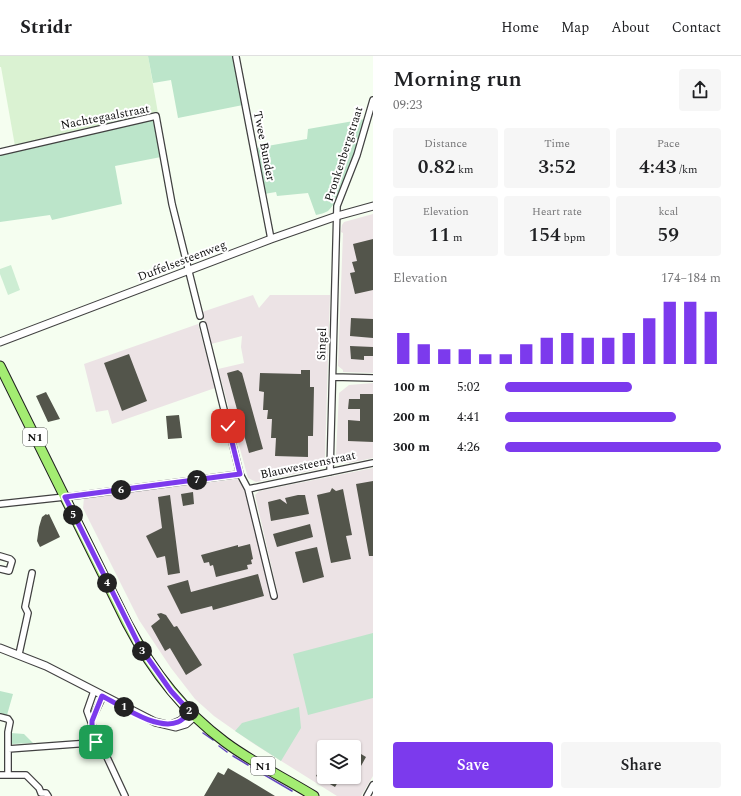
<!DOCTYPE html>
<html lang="en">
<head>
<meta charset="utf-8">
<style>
	body { margin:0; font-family:Spectral,serif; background:#f6f6f6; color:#202124; height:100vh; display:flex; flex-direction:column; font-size:15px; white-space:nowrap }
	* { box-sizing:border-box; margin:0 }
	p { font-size:13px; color:#757577 }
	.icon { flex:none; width:22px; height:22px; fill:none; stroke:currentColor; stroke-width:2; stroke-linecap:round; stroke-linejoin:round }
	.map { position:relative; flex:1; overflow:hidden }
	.side { display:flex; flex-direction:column; background:#fff; width:368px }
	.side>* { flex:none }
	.controls { position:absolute; left:317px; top:684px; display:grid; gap:8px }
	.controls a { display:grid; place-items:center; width:44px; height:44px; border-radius:4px; background:#fff; box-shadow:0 1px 3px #0004; font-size:20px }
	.pin { position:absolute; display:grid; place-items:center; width:34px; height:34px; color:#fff; margin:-17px; border-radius:8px; box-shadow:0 2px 6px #0006 }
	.km { position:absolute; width:20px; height:20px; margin:-10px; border-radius:50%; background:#222; color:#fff; font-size:11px; line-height:20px; text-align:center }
	.round { display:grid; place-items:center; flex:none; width:42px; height:42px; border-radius:4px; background:#f6f6f6 }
	.head { display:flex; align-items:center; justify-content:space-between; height:68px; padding:0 20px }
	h1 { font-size:22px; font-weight:600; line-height:30px }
	.metrics { display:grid; grid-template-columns:repeat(3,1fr); gap:6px; height:68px; padding:4px 20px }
	.metrics div { display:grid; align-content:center; border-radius:4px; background:#f6f6f6; text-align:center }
	.metrics b { font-size:20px; font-weight:600 }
	.metrics small { font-size:11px; font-weight:400 }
	.metrics p { font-size:11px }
	.chart { height:112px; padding:8px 20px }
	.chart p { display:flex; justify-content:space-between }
	.chart svg { width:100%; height:72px; margin-top:4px; stroke:#7c3aed; stroke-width:6 }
	.action { display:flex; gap:8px; margin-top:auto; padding:8px 20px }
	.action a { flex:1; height:46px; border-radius:4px; background:#7c3aed; color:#fff; font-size:16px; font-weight:600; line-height:46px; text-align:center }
	.action a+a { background:#f6f6f6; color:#202124 }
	ul { padding:0 20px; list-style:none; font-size:13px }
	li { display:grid; grid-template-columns:64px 48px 1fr; align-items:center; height:30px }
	li i { height:10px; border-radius:5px; background:#7c3aed }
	header { display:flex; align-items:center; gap:24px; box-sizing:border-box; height:56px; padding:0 20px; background:#fff; border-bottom:1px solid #e0e0e0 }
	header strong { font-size:19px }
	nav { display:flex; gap:22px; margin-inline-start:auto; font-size:14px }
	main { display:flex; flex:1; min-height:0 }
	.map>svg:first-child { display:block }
	.industrial { fill:#ece3e5; fill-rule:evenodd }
	.farmland { fill:#daf2d2 }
	.green { fill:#bce5ca }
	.pitch { fill:#cdedd3 }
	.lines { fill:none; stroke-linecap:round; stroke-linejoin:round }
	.stream { stroke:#6447c1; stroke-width:1.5 }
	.building { fill:#53554b }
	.minor-casing { stroke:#414141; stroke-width:8 }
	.tertiary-casing { stroke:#414141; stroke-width:9 }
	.primary-casing { stroke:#1f1f1f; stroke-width:11 }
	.minor { stroke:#fff; stroke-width:5.5 }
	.tertiary { stroke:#fff; stroke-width:7 }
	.primary { stroke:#a3ec72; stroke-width:9 }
	.route-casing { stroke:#fff; stroke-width:8 }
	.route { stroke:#7c3aed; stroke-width:5 }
	.labels { text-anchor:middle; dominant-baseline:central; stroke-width:4; stroke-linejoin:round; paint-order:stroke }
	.shield { fill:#fff; stroke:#565656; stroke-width:1 }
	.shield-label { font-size:11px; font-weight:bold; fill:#0e0e0e }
	.street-label { font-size:12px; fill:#0e0e0e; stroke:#fff }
</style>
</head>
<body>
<header>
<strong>Stridr</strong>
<nav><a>Home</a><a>Map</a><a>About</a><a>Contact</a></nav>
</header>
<main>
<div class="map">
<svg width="373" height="740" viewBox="0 0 373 740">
	<rect width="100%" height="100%" fill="#f5fef0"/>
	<path class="industrial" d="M373,158V317L343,316V314L338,310L343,177L341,176L342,169L344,166Z
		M253,239L259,252L270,239H330L325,399L324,409L319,413L256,426L248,422L218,313L244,307L241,291L242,280L211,288L202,256Z
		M198,268L215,332L112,368L108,354L96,356L84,308Z
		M373,327V402L349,407L342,406L336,399L339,337L349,329Z
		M373,412V720L361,740H337L251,686L214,660L195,643L171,612L139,564L83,452L84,442L237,423L243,428L272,541L278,539L255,439L259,435ZM324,691H354V721H324Z"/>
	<path class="farmland" d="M0,0H148L158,57L15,90L1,11H0Z"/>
	<path class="green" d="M148,0H235L243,49L178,62L171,24L153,27Z
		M365,63C358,84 343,142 328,155C325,157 320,158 316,159L308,137L277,140L276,136L264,138L256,92L307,83L308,73Z
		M153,64L161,101L115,110L122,148L52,164L50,159L0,166V98Z
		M373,577V642L308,659L293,598Z
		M0,635L13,638L7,659L0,657Z
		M299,651L301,672L281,705L235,675L242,667Z
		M11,677L24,678L33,687L11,688Z"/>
	<path class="pitch" d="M11,209L20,234L8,239L0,218V213Z"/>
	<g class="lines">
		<path class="stream" d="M203,677L213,684
			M219,690L227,696
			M233,700L248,709
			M251,711L292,735"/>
	</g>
	<path class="building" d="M373,183V234L355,238L350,217L355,216L352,206L357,205L353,188Z
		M351,262L373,263V282L350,280Z
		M350,290L373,291V300H364V304L351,303Z
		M129,298L147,345L122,355L104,307Z
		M238,314L242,317L263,393L249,397L227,317Z
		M301,314H310V331H314L313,380H308V401L275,400L276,382H271L272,363H267L268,354H263L264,336L259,335L260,317L301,318Z
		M46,336L60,363L48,366L36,340Z
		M360,338H373V386L348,385V364L360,365V353H348L349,343H360Z
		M179,359L182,382L168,383L166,360Z
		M373,425V500H369L356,428Z
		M332,432L336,435L343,433L352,479L346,480L351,503L331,507L317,439L330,436Z
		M193,436L194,448L183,450L181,438Z
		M170,439L180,517L168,519L165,500L157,502L146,480L162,472L158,441Z
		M298,439H305L309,458L271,465L268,446L280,443L287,448L285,442Z
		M46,458L47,459L49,458L60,481L40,491L37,485L39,471L42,461Z
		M310,468L313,481L277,491L273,478Z
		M250,488L253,503L251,504L252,508L247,509L248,513L216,521L213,509L210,510L209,506L204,507L201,499L238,489V491Z
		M317,491L324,521L303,527L295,496Z
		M258,518L264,540L213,554L212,550L181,558L167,530L188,524L191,536Z
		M161,557L166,559L174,571L177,570L202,609L186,619L170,592L165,595L151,570L160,563L157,558Z
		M356,695L366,701L351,728L341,721L335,731L316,720L324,707V721H354V699Z
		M228,712L247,723L275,740H204L218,716L224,719Z"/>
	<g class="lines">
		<defs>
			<path id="minor" d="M236,1L271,183
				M0,96L156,60L172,148L200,260
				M203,269L240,418L248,433L274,540
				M333,321L373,322
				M330,416L337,150L357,99L373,44
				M248,433L373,407
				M0,448L74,440L240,418
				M0,500L10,503L12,505L9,515L0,513
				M19,598L28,557L25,551L32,517
				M94,635L87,655L92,669L125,740
				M0,661L8,663L10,666L8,676V719
				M91,665L103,640
				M8,693L90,687L99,685
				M0,719H26L39,732L41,737
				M41,737H46L48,740
				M367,740L373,729"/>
			<path id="tertiary" d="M0,286L271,183L337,160L373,150
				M0,592L46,610L155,666L176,671L186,668L195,660
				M173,668L180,665L190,656"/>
			<path id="primary" d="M0,310L127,567C151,613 183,655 225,686C253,707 285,722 314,740"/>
		</defs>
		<use href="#minor" class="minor-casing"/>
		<use href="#tertiary" class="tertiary-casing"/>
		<use href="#primary" class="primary-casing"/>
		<use href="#minor" class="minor"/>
		<use href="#tertiary" class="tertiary"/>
		<use href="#primary" class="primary"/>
	</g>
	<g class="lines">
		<defs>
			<path id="route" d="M96,686L99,685L92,669V665L102,640C122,650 157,675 178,666C183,664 187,659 190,656L171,635L140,591L65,441L240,418L228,370"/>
		</defs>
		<use href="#route" class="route-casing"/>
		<use href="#route" class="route"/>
	</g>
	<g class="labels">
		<g class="shield">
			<rect x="23" y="372" width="24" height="18" rx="3"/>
			<rect x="251" y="701" width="24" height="18" rx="3"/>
		</g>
		<g class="shield-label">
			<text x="35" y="381">N1</text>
			<text x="263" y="710">N1</text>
		</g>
		<g class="street-label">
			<text transform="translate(105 61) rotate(-11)">Nachtegaalstraat</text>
			<text transform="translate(264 90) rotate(79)">Twee Bunder</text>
			<text transform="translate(344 98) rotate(-72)">Pronkenbergstraat</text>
			<text transform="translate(182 205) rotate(-21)">Duffelsesteenweg</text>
			<text transform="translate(322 288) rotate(-88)">Singel</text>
			<text transform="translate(308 409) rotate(-12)">Blauwesteenstraat</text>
		</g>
	</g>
</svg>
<div class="controls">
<a><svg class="icon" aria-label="layers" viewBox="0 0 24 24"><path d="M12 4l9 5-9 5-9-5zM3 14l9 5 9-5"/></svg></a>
</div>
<div class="pin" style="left:96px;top:686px;background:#1e9e55"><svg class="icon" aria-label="arrive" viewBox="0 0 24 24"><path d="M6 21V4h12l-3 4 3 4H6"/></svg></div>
<div class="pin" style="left:228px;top:370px;background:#d93025"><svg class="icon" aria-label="check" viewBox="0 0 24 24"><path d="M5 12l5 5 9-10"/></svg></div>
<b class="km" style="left:124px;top:651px">1</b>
<b class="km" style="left:189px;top:655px">2</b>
<b class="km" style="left:142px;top:595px">3</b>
<b class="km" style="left:107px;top:527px">4</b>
<b class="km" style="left:73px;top:459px">5</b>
<b class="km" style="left:121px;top:434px">6</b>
<b class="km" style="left:197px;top:424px">7</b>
</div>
<section class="side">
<div class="head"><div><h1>Morning run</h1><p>09:23</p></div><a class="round"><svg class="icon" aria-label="share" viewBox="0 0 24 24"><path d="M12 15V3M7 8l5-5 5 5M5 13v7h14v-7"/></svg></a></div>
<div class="metrics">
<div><p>Distance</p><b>0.82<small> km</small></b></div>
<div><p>Time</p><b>3:52</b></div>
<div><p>Pace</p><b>4:43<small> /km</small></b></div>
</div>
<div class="metrics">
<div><p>Elevation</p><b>11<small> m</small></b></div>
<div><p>Heart rate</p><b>154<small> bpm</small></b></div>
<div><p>kcal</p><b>59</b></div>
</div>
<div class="chart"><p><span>Elevation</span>174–184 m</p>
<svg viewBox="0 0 160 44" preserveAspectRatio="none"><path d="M5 44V25M15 44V32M25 44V35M35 44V35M45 44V38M55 44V38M65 44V32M75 44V28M85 44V25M95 44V28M105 44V28M115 44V25M125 44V16M135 44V6M145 44V6M155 44V12"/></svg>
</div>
<ul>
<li><b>100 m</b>5:02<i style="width:59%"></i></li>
<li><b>200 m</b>4:41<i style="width:79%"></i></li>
<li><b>300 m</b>4:26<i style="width:100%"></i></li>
</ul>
<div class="action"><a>Save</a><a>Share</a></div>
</section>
</main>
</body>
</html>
